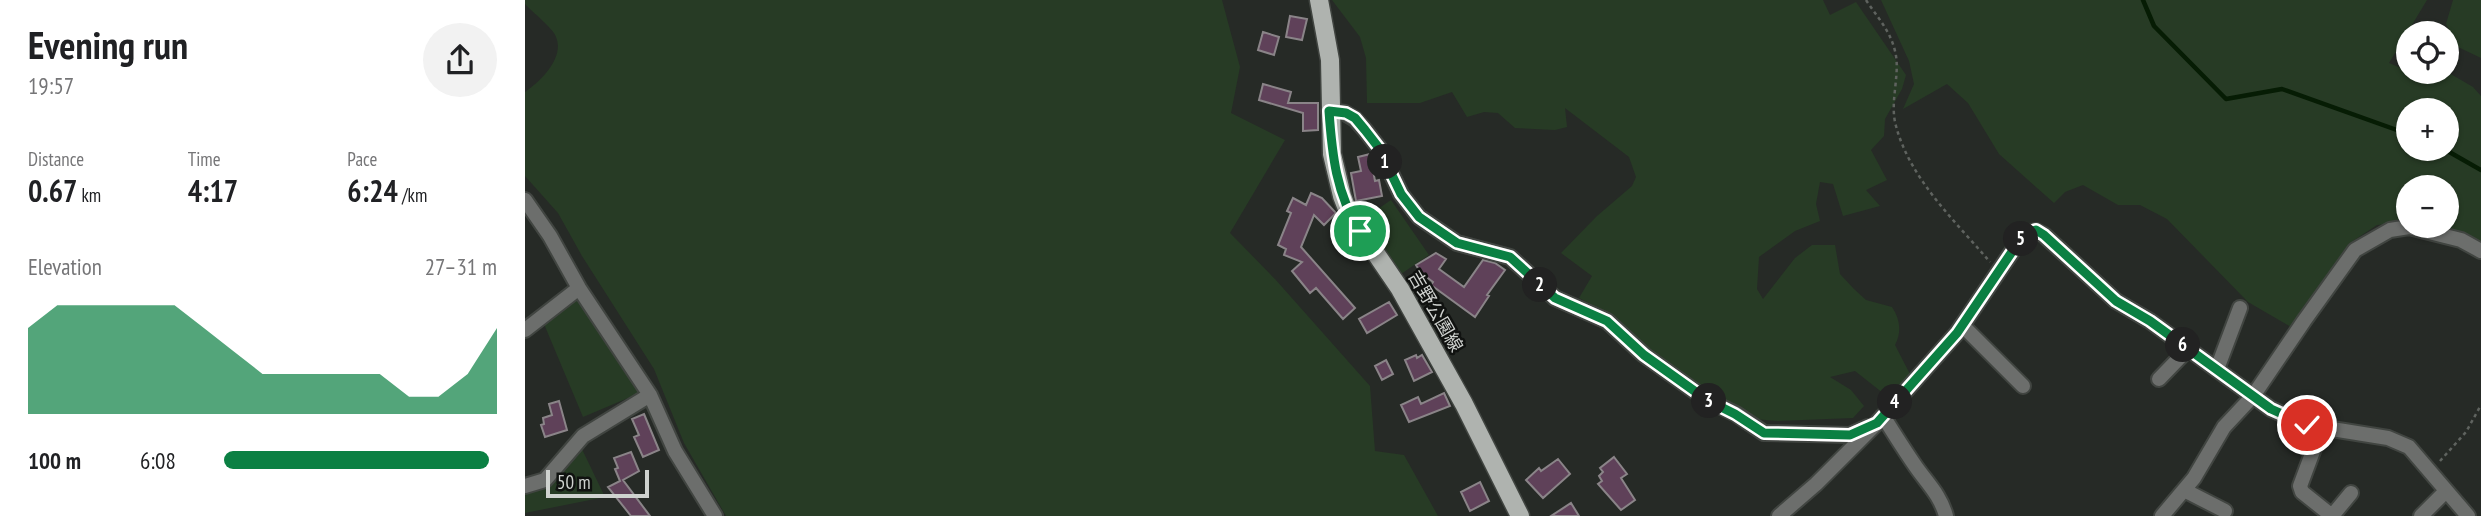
<!DOCTYPE html>
<html lang="en">
<head>
<meta charset="utf-8">
<style>
	body { margin:0; font-family:"PT Sans Narrow","Noto Sans JP",sans-serif; background:#f2f2f2; color:#202124; height:100vh; display:flex; flex-direction:column; font-size:26px; white-space:nowrap }
	* { box-sizing:border-box; margin:0 }
	p { font-size:23px; color:#757577 }
	.icon { flex:none; width:38px; height:38px; fill:none; stroke:currentColor; stroke-width:2; stroke-linecap:round; stroke-linejoin:round }
	.map { position:relative; flex:1; overflow:hidden }
	.panel { display:flex; flex-direction:column; background:#fff; width:525px }
	.panel>* { flex:none }
	.fabs { position:absolute; left:1871px; top:21px; display:grid; gap:14px }
	.fabs a { display:grid; place-items:center; width:63px; height:63px; border-radius:50%; background:#fff; box-shadow:0 2px 5px #0004; font-size:35px }
	.scale { position:absolute; left:21px; bottom:18px; width:103px; box-sizing:border-box; padding-left:7px; border:4px solid #cfd2cf; border-top:0; font-size:19px; line-height:24px; white-space:nowrap; color:#cfd2cf; -webkit-text-stroke:5px #101210; paint-order:stroke }
	.pin { position:absolute; display:grid; place-items:center; width:60px; height:60px; color:#fff; margin:-30px; border:4px solid #fff; border-radius:50%; box-shadow:0 2px 7px #0007 }
	.km { position:absolute; width:35px; height:35px; margin:-18px; border-radius:50%; background:#222; color:#fff; font-size:19px; line-height:35px; text-align:center }
	.round { display:grid; place-items:center; flex:none; width:74px; height:74px; border-radius:37px; background:#f2f2f2 }
	.overview { display:flex; align-items:center; justify-content:space-between; height:119px; padding:0 28px }
	h1 { font-size:38px; font-weight:600; line-height:52px }
	.stats { display:grid; grid-template-columns:repeat(3,1fr); gap:10px; height:119px; padding:7px 28px }
	.stats div { display:grid; align-content:center }
	.stats b { font-size:30px; font-weight:600 }
	.stats small { font-size:19px; font-weight:400 }
	.stats p { font-size:19px }
	.chart { height:196px; padding:14px 28px }
	.chart p { display:flex; justify-content:space-between }
	.chart svg { width:100%; height:126px; margin-top:7px; fill:#0b8043; opacity:.7 }
	ul { padding:0 28px; list-style:none; font-size:23px }
	li { display:grid; grid-template-columns:112px 84px 1fr; align-items:center; height:52px }
	li i { height:18px; border-radius:9px; background:#0b8043 }
	main { display:flex; flex:1; min-height:0 }
	.map>svg:first-child { display:block }
	.green { fill:#273b25; fill-rule:evenodd }
	.lines { fill:none; stroke-linecap:round; stroke-linejoin:round }
	.stream { stroke:#061c04; stroke-width:4.5 }
	.building { fill:#5f4159; stroke:#8a8488; stroke-width:2 }
	.minor-casing { stroke:#414541; stroke-width:18 }
	.major-casing { stroke:#414541; stroke-width:21 }
	.path { stroke:#5f635f; stroke-width:2.5; stroke-dasharray:3.5 3.5; stroke-linecap:butt }
	.minor { stroke:#6c6e6c; stroke-width:14 }
	.major { stroke:#afb3af; stroke-width:18 }
	.route-casing { stroke:#fff; stroke-width:14 }
	.route { stroke:#0b8043; stroke-width:9 }
	.labels { text-anchor:middle; dominant-baseline:central; stroke-width:5; stroke-linejoin:round; paint-order:stroke }
	.street-label { font-size:18px; fill:#cfd2cf; stroke:#101210 }
</style>
</head>
<body>
<main>
<section class="panel">
<div class="overview"><div><h1>Evening run</h1><p>19:57</p></div><a class="round"><svg class="icon" aria-label="share" viewBox="0 0 24 24"><path d="M12 15V3M7 8l5-5 5 5M5 13v7h14v-7"/></svg></a></div>
<div class="stats">
<div><p>Distance</p><b>0.67<small> km</small></b></div>
<div><p>Time</p><b>4:17</b></div>
<div><p>Pace</p><b>6:24<small> /km</small></b></div>
</div>
<div class="chart"><p><span>Elevation</span>27–31 m</p>
<svg viewBox="0 0 160 44" preserveAspectRatio="none"><path d="M0 44V14L10 6L20 6L30 6L40 6L50 6L60 14L70 22L80 30L90 30L100 30L110 30L120 30L130 38L140 38L150 30L160 14V44z"/></svg>
</div>
<ul>
<li><b>100 m</b>6:08<i style="width:97%"></i></li>
</ul>
</section>
<div class="map">
<svg width="1956" height="516" viewBox="0 0 1956 516">
	<rect width="100%" height="100%" fill="#262a26"/>
	<path class="green" d="M0,0H697L715,67L706,113L760,140L705,233L750,279L845,386L850,451L879,455L913,516H201L159,443L129,369L57,256L33,213L0,176V92C15,82 40,58 31,37C28,28 7,12 0,4Z
		M807,0H1298L1305,15L1331,2L1381,75L1377,89L1360,119L1359,136L1346,150L1362,180L1341,190L1355,206L1318,216L1308,184L1295,182L1291,204L1295,221L1270,231L1234,257L1232,289L1238,299L1270,258L1287,245H1310L1315,274L1329,289L1341,300L1367,307C1375,319 1377,332 1370,345L1387,378L1368,401L1330,371L1305,377L1326,390L1339,406L1328,418L1252,421L1229,419L1206,403L1168,388L1069,306L1054,298L1067,276L1036,253L1072,216L1107,186L1111,177L1104,157L1040,108L1042,127L1030,130L990,128L973,113L959,112L942,117L927,92L895,103H842L841,58L835,37Z
		M1356,0H1902L1864,63L1892,75L1924,73L1948,87L1956,96V248L1912,226H1922V187H1883V222L1852,225L1825,243L1766,327L1723,302L1642,219L1615,205H1593L1558,185L1540,192L1529,203L1474,154L1443,103L1422,84L1378,109L1389,84L1384,61ZM1883,110H1922V149H1883Z
		M1928,0H1956V58L1933,47L1921,24Z
		M866,200L904,255L876,274L838,219Z
		M58,288L122,390L58,417L19,324Z
		M55,445L80,497L0,513V490Z"/>
	<g class="lines">
		<path class="stream" d="M1618,0L1629,26L1701,99L1757,89L1883,134
			M1919,149L1956,170"/>
	</g>
	<path class="building" d="M765,16L782,19L777,40L761,37Z
		M738,32L754,37L749,55L733,50Z
		M738,84L766,92L763,103H793V130L778,131V113L734,100Z
		M845,154L850,181L854,180L857,196L831,201L826,173L836,171L833,157Z
		M786,193L797,198L811,213L799,225L789,215L776,247L830,308L818,319L791,288L785,293L767,271L777,262L759,255L761,249L753,245L766,213L762,211L768,198L781,205Z
		M911,253L921,259L914,269L939,287L958,260L970,263L980,270L962,295L964,296L950,317L906,285L908,282L896,273L891,265Z
		M864,302L872,315L842,333L834,319Z
		M891,355L892,358L897,355L907,372L889,381L880,360Z
		M861,360L868,374L857,380L850,366Z
		M919,393L925,406L884,422L876,405L893,397L896,404Z
		M34,401L42,430L20,437L16,425L19,424L18,418L27,415L24,404Z
		M119,414L134,450L118,457L109,437L114,435L107,419Z
		M106,452L114,471L98,480L125,516H106L83,487L95,481L90,469L93,468L89,458Z
		M1089,457L1102,474L1096,478L1110,500L1096,510L1073,484L1077,481L1074,476L1078,472L1075,468Z
		M1033,459L1045,474L1018,498L1001,480L1014,468L1016,471Z
		M955,482L964,501L945,511L936,492Z
		M1046,503L1054,516H1026Z"/>
	<g class="lines">
		<defs>
			<path id="minor" d="M804,111L820,113L830,119L840,130L854,148L876,194L894,217L932,243L985,257L1030,298L1082,321L1119,355L1182,400L1211,414L1239,433L1325,435L1343,427
				M0,200L25,236L54,288L125,395L150,451L190,516
				M1437,325L1498,386
				M0,330L54,288
				M1692,369L1715,308
				M1634,379L1663,349
				M1358,416C1368,432 1378,448 1389,464C1401,482 1415,494 1421,516
				M1797,427L1775,486L1777,492L1807,516
				M0,486L20,480L58,436L125,395
				M1659,490L1700,511
				M1254,516L1291,484L1352,423L1432,333L1499,234L1511,231L1519,235L1591,301L1625,321L1746,409L1782,425L1863,438L1884,447L1943,516
				M1637,516L1669,478L1699,427L1728,396L1779,321L1830,250L1865,230L1884,227L1936,240L1956,251
				M1807,516L1826,493
				M1896,516L1921,491"/>
			<path id="major" d="M794,0L805,60L807,154L817,196L824,214L875,289L939,404L995,516"/>
		</defs>
		<use href="#minor" class="minor-casing"/>
		<use href="#major" class="major-casing"/>
		<path class="path" d="M1341,0C1352,17 1365,30 1370,51C1376,74 1364,102 1371,126C1385,179 1430,221 1465,262
			M1915,461L1941,432L1956,405"/>
		<use href="#minor" class="minor"/>
		<use href="#major" class="major"/>
	</g>
	<g class="lines">
		<defs>
			<path id="route" d="M835,231C811,194 807,154 804,111L821,113L830,118L840,130L854,148L876,194L894,217L932,243L985,257L1030,298L1082,321L1119,355L1182,400L1210,414L1239,433L1325,435L1352,423L1432,333L1499,234L1511,230L1519,235L1591,301L1625,321L1746,409L1782,425"/>
		</defs>
		<use href="#route" class="route-casing"/>
		<use href="#route" class="route"/>
	</g>
	<g class="labels">
		<g class="street-label">
			<text transform="translate(911 311) rotate(60)">吉野公園線</text>
		</g>
	</g>
</svg>
<div class="fabs">
<a><svg class="icon" aria-label="locate" viewBox="0 0 24 24"><circle cx="12" cy="12" r="6"/><path d="M12 2v4M12 18v4M2 12h4M18 12h4"/></svg></a>
<a>+</a>
<a>−</a>
</div>
<div class="scale">50 m</div>
<div class="pin" style="left:835px;top:231px;background:#1e9e55"><svg class="icon" aria-label="arrive" viewBox="0 0 24 24"><path d="M6 21V4h12l-3 4 3 4H6"/></svg></div>
<div class="pin" style="left:1782px;top:425px;background:#d93025"><svg class="icon" aria-label="check" viewBox="0 0 24 24"><path d="M5 12l5 5 9-10"/></svg></div>
<b class="km" style="left:860px;top:162px">1</b>
<b class="km" style="left:1015px;top:285px">2</b>
<b class="km" style="left:1184px;top:401px">3</b>
<b class="km" style="left:1370px;top:402px">4</b>
<b class="km" style="left:1496px;top:239px">5</b>
<b class="km" style="left:1658px;top:345px">6</b>
</div>
</main>
</body>
</html>
